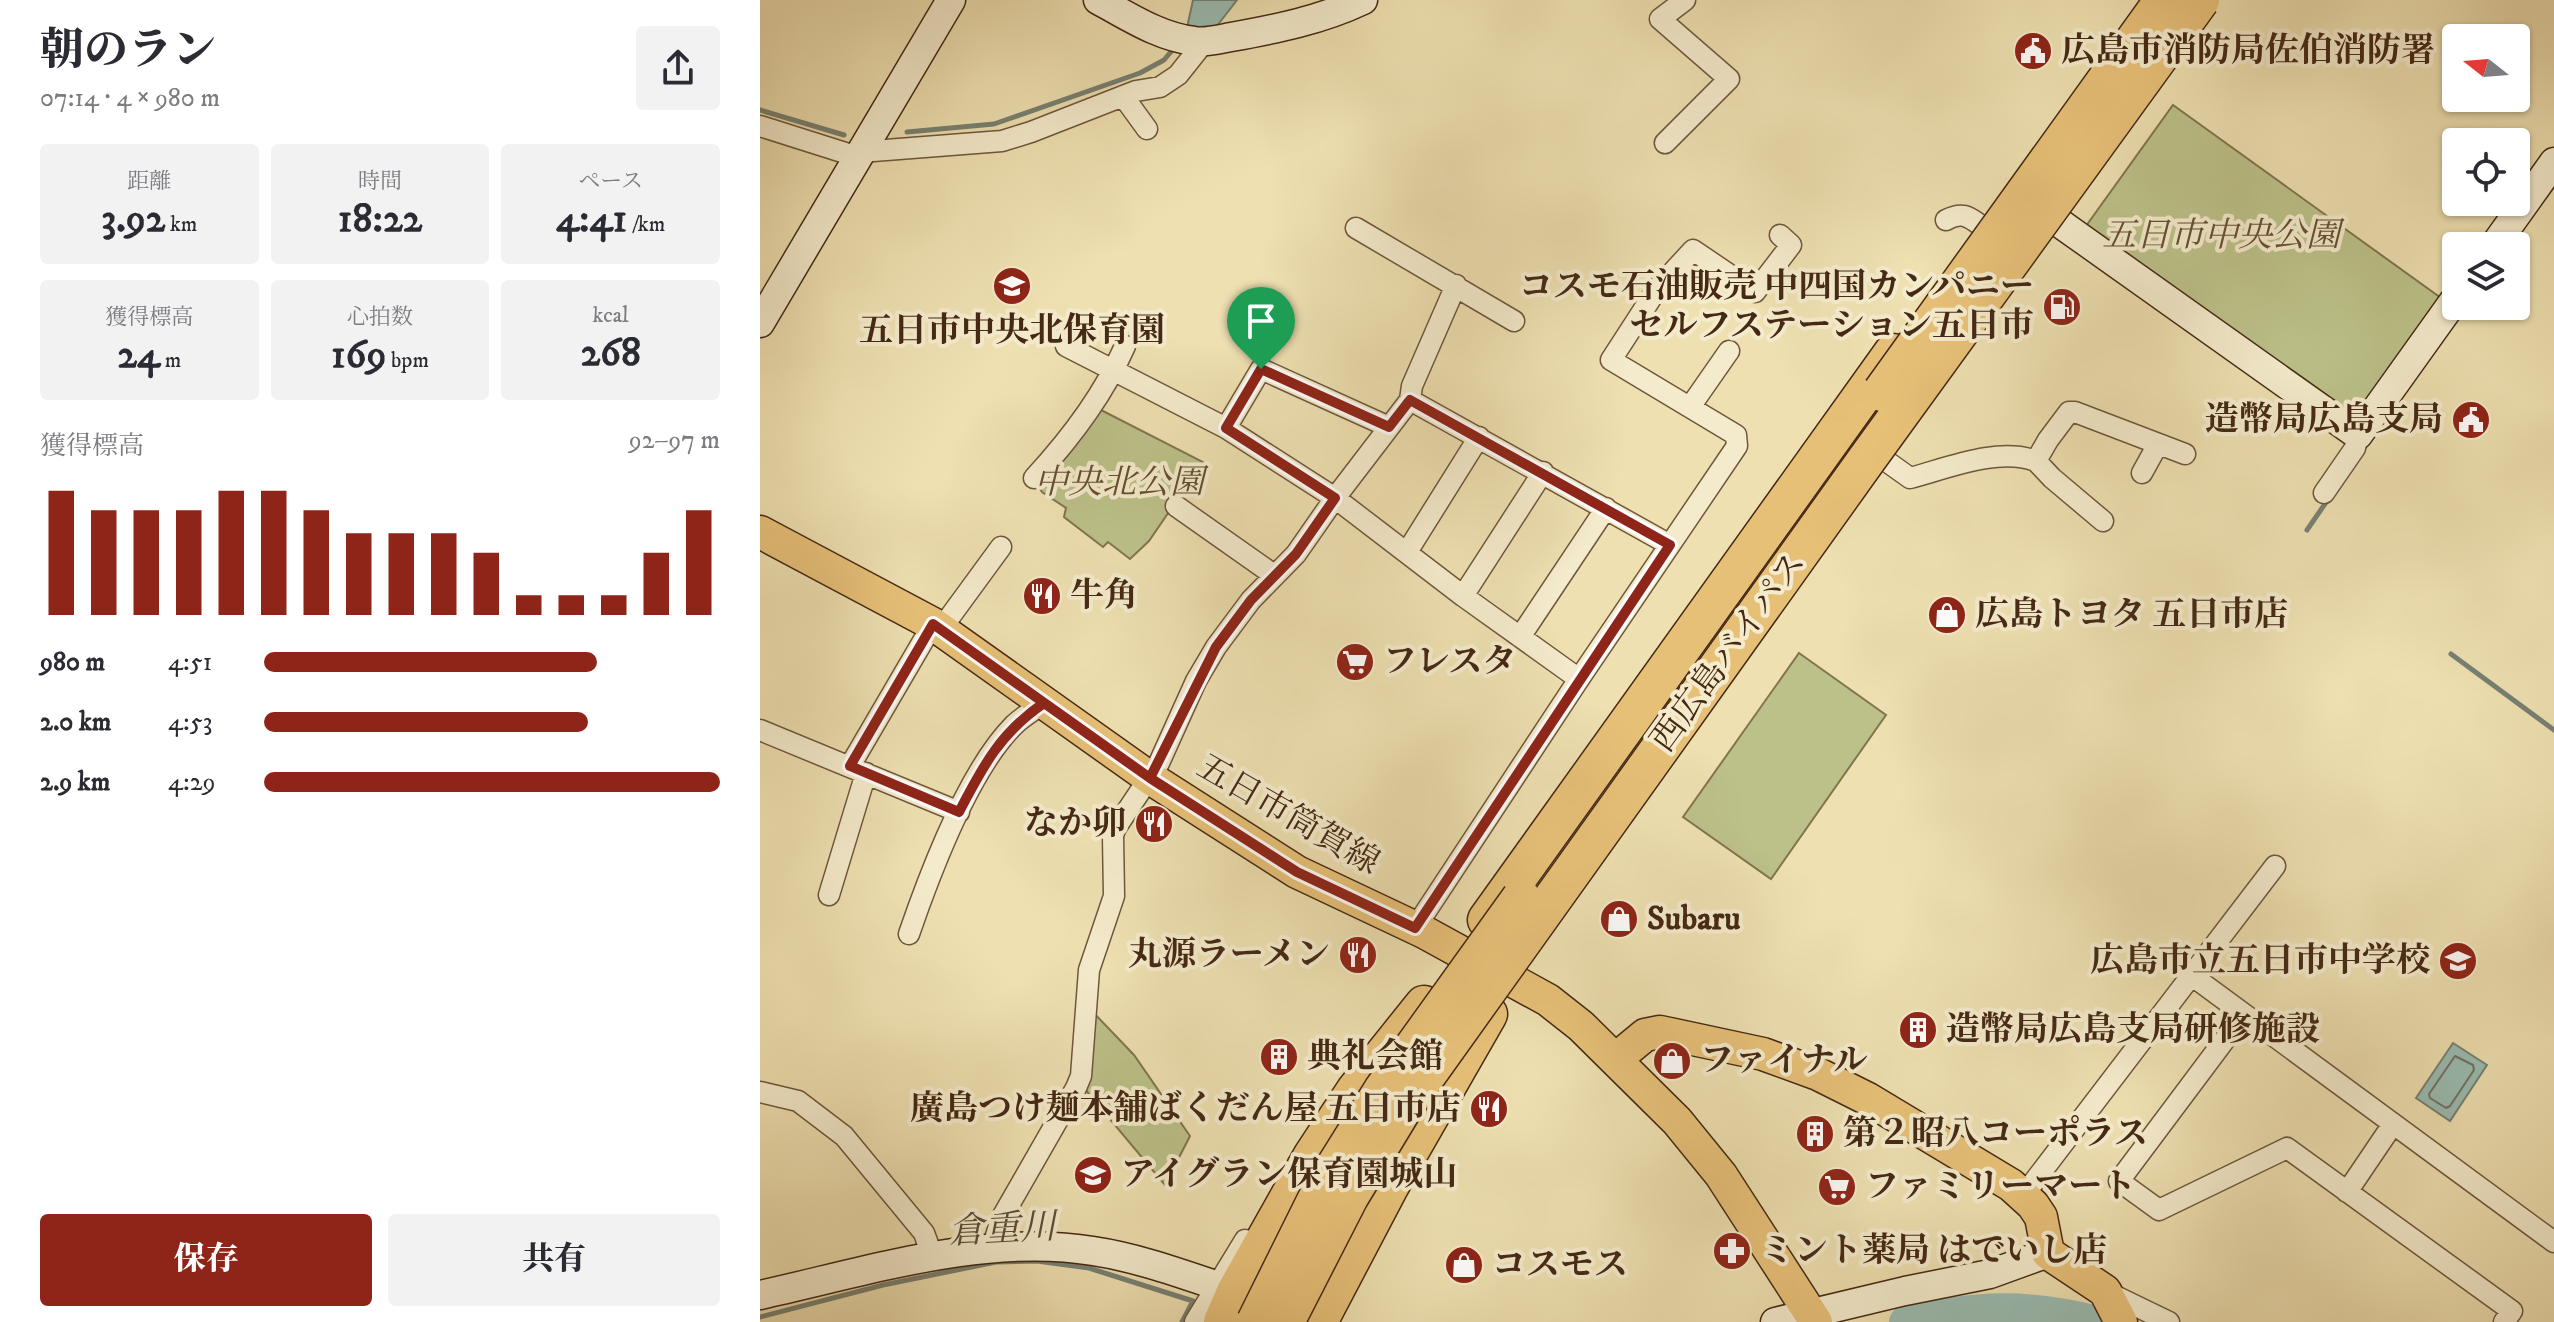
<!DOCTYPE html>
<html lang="ja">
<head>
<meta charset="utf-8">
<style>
	body { margin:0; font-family:"IM FELL DW Pica","Noto Serif JP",serif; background:#f2f2f3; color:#2b2b33; height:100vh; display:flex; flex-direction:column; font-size:30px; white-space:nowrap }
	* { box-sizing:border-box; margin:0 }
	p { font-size:26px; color:#7c7c81 }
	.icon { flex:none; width:44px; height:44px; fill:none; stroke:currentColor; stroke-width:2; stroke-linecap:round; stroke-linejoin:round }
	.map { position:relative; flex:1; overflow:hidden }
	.panel { display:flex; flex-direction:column; background:#fff; width:760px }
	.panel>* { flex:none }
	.needle { width:52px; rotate:287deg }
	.controls { position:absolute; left:1682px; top:24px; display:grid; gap:16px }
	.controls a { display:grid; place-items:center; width:88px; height:88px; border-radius:8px; background:#fff; box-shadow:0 2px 6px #0004; font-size:40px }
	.pin { position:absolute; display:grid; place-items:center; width:68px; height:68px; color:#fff; margin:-82px -34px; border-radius:50% 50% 50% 0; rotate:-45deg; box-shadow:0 0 8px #0007 }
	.pin .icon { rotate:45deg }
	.round { display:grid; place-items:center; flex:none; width:84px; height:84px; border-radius:8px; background:#f2f2f3 }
	.head { display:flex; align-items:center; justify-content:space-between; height:136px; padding:0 40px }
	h1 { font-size:44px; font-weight:800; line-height:60px }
	.metrics { display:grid; grid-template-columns:repeat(3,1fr); gap:12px; height:136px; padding:8px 40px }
	.metrics div { display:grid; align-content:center; border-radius:8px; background:#f2f2f3; text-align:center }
	.metrics b { font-size:40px; font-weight:800 }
	.metrics small { font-size:22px; font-weight:400 }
	.metrics p { font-size:22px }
	.chart { height:224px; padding:16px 40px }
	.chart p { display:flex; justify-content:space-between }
	.chart svg { width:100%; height:144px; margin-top:8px; stroke:#8f2418; stroke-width:6 }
	.primary-button { display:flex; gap:16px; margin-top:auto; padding:16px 40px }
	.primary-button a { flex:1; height:92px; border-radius:8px; background:#8f2418; color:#fff; font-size:32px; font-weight:800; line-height:92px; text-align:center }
	.primary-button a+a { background:#f2f2f3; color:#2b2b33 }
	ul { padding:0 40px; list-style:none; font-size:26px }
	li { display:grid; grid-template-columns:128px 96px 1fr; align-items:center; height:60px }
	li i { height:20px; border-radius:10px; background:#8f2418 }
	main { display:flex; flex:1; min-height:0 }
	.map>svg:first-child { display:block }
	.green { fill:#bcc189; stroke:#80754f; stroke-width:2 }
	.water { fill:#9abcb2; stroke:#788173; stroke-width:2 }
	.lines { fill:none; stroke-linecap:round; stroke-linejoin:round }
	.shore { stroke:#707264; stroke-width:2 }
	.stream { stroke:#788173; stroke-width:5 }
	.river { stroke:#9abcb2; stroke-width:32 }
	.street-casing { stroke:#6f573c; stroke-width:23 }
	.secondary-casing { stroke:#452915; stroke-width:31 }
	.primary-casing { stroke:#452915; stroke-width:35 }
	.highway-casing { stroke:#452915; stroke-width:41 }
	.street { stroke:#f4ebcc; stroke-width:20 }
	.secondary { stroke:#f4ebcc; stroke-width:28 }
	.primary { stroke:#e7c078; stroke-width:32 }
	.highway { stroke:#e7c078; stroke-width:38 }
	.highway-bridge-casing { stroke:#452915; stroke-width:41; stroke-linecap:butt }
	.highway-bridge { stroke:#e7c078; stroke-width:38 }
	.route-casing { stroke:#fff; stroke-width:16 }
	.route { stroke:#8f2418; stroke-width:10 }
	.labels { text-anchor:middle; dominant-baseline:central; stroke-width:8; stroke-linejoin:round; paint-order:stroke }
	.poi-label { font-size:34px; font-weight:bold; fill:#452915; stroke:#f4ebcc; text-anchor:start }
	.park-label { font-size:34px; font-style:italic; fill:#634f32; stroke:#f4ebcc }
	.street-label { font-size:34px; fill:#452915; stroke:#f4ebcc }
	.water-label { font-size:36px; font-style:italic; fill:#5a4e3c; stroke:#f4ebcc }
</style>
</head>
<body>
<main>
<section class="panel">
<div class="head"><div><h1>朝のラン</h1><p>07:14 · 4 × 980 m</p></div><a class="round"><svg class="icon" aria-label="share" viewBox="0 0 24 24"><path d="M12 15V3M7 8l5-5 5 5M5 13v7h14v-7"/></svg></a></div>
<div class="metrics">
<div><p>距離</p><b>3.92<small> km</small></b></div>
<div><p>時間</p><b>18:22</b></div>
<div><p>ペース</p><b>4:41<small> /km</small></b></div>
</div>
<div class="metrics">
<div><p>獲得標高</p><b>24<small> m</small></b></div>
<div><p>心拍数</p><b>169<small> bpm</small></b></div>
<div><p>kcal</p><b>268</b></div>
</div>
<div class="chart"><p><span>獲得標高</span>92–97 m</p>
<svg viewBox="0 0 160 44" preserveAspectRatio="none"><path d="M5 44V6M15 44V12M25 44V12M35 44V12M45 44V6M55 44V6M65 44V12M75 44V19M85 44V19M95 44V19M105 44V25M115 44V38M125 44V38M135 44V38M145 44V25M155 44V12"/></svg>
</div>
<ul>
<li><b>980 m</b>4:51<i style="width:73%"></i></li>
<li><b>2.0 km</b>4:53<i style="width:71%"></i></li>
<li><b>2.9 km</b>4:29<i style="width:100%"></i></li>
</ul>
<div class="primary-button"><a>保存</a><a>共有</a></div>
</section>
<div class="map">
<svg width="1794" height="1322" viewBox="0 0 1794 1322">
	<rect width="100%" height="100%" fill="#eee0b1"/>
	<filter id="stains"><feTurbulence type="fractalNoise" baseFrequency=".0025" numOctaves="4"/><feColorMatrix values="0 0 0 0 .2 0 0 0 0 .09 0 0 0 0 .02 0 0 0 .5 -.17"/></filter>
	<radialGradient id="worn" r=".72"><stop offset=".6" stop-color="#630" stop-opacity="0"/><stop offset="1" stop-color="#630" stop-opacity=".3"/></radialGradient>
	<path class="green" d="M1413,105L1681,298L1601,410L1586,416L1321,233Z
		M339,409L443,462L389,541L370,559L348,542L343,547L304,517L306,508L282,492L277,483Z
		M1039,653L1126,715L1011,879L923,817Z
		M331,1010L374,1055L430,1136L405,1185L323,1087Z"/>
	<path class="water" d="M433,0H477L453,31L426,32Z
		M1693,1043L1727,1065L1690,1121L1656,1098Z"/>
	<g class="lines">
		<path class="shore" d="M1695,1056L1713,1065L1714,1070L1690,1106L1686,1108L1670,1098L1669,1094Z"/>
		<path class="stream" d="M0,110L84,135
			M147,132L234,124L380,73L404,60L415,47
			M1547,530L1569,498
			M1691,654L1794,730
			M0,1317L123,1285L236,1262L277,1261L329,1268L433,1301L422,1322"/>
		<path class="river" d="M1145,1322C1217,1306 1266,1304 1338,1322"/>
		<defs>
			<path id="street" d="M363,96L387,129
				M0,126L98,157
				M905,143L969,79L900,19L925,0
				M100,152L242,141L271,132L376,91L400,87L418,75L445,41
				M1186,220C1203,211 1209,217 1223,227
				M596,228L754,321
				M306,346L466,428L575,498L703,596L819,679
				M650,400L910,545
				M930,407L969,351
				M466,428L501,369L629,427
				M1122,458L1150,478C1188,468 1238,447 1276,461L1288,440L1309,412H1315L1425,454
				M1276,461L1292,478L1343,521
				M1382,473L1398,444
				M274,478C311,438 343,396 365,346
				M1564,493L1595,448L1598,435
				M416,506L514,575
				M647,552L719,437
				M703,596L783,472
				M181,629L241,547
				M760,637L846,508
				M0,730L199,812
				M90,766L173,624
				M69,895L106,773
				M655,928L819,679L977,446L976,435L851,360L897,289L933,250L995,292L1031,245L1020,235
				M149,934C170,873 209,770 254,725C262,717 274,710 284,703
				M1431,975L1794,1242
				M1484,1014L1359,1181L1399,1210L1527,1148L1752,1311L1744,1322
				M0,1092L38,1101L84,1136L164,1233L173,1258
				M1587,1192L1633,1124
				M1263,1196L1515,866
				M232,1249L241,1219L316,1088L321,1076L329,970L354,896L353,836L355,829L399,763L436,681L456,647L491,600L536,554L575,498L650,400L652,386L696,285
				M1345,1291L1409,1322
				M435,1322L485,1240"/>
			<path id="secondary" d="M338,0C368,16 399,37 434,41C446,43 460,39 471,37C516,29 561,20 603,0
				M1294,219L1598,435L1696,298
				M1734,246L1794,162
				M0,323L191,0
				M0,1295C105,1272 225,1233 333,1251C387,1259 440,1281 492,1297
				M1015,1322L1145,1291L1230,1274L1288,1253"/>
			<path id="primary" d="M0,532L173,624L390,778L537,872L664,932L788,1000L821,1026L917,1121L961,1175L1056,1322
				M856,1059L885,1035L900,1032L1003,1054L1058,1074L1108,1099L1251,1185L1273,1205L1281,1217L1288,1253L1345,1291L1361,1322"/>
			<path id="highway" d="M727,920L1133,353
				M463,1322L476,1292L552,1157L596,1090L664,1005
				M558,1322L630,1185L728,1014"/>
		</defs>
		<use href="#street" class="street-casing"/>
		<use href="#secondary" class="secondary-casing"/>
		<use href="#primary" class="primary-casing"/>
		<use href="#highway" class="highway-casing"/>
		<use href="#street" class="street"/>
		<use href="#secondary" class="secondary"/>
		<use href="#primary" class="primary"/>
		<use href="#highway" class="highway"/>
		<defs>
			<path id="highway-bridge" d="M1122,392L1404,0
				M496,1322L565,1183L623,1090L761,898
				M525,1322L589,1197L643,1108L1107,459L1440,0"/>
		</defs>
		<use href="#highway-bridge" class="highway-bridge-casing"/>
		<use href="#highway-bridge" class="highway-bridge"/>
	</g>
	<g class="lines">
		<defs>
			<path id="route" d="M501,369L466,428L575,498L536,554L491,600L456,647L390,778L284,703C240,733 223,766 199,812L90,766L173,624L390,778L537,872L655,928L910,545L650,400L629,427L501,369"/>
		</defs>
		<use href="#route" class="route-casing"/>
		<use href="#route" class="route"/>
	</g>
	<defs>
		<symbol id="civic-disc" viewBox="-11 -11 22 22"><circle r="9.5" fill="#8f2418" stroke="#f4ebcc"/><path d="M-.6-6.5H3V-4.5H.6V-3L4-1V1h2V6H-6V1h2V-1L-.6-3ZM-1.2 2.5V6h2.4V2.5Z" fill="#fff"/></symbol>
		<symbol id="school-disc" viewBox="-11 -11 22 22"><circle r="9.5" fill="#8f2418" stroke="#f4ebcc"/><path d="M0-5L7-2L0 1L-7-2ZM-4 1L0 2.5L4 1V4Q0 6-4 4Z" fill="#fff"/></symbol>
		<symbol id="fuel-disc" viewBox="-11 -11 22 22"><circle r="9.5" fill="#8f2418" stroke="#f4ebcc"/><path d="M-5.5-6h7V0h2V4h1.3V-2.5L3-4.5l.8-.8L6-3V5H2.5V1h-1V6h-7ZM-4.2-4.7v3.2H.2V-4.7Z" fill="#fff"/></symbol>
		<symbol id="restaurant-disc" viewBox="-11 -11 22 22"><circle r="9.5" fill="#8f2418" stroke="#f4ebcc"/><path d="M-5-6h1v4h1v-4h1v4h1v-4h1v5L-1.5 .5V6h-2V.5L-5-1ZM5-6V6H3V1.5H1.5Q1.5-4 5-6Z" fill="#fff"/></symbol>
		<symbol id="shop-disc" viewBox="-11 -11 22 22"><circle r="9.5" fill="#8f2418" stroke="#f4ebcc"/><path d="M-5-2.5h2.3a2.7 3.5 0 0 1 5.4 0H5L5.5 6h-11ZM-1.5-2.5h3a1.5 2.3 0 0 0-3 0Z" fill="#fff"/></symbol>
		<symbol id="supermarket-disc" viewBox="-11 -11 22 22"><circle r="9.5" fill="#8f2418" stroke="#f4ebcc"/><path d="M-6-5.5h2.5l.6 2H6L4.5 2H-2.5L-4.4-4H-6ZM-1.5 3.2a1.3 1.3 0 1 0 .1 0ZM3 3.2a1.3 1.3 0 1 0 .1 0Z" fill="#fff"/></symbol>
		<symbol id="building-disc" viewBox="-11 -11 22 22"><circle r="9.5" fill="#8f2418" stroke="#f4ebcc"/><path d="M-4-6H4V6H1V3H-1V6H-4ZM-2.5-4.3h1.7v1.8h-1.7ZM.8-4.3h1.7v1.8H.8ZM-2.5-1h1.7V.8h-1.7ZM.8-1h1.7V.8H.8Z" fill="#fff"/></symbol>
		<symbol id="pharmacy-disc" viewBox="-11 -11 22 22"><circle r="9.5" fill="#8f2418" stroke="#f4ebcc"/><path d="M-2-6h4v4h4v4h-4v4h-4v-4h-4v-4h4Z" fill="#fff"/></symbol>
	</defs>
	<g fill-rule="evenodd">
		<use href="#civic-disc" x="1251" y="29" width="44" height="44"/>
		<use href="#school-disc" x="230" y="264" width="44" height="44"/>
		<use href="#fuel-disc" x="1280" y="285" width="44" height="44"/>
		<use href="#civic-disc" x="1689" y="398" width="44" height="44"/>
		<use href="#restaurant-disc" x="260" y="574" width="44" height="44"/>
		<use href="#shop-disc" x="1165" y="593" width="44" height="44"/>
		<use href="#supermarket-disc" x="573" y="640" width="44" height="44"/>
		<use href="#restaurant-disc" x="372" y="802" width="44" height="44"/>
		<use href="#shop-disc" x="837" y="897" width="44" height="44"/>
		<use href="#restaurant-disc" x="576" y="933" width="44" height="44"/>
		<use href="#school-disc" x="1676" y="939" width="44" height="44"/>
		<use href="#building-disc" x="1136" y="1008" width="44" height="44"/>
		<use href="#building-disc" x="497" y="1035" width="44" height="44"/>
		<use href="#shop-disc" x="890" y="1039" width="44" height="44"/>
		<use href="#restaurant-disc" x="707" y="1087" width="44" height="44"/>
		<use href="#building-disc" x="1033" y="1112" width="44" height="44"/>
		<use href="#school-disc" x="311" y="1153" width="44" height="44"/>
		<use href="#supermarket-disc" x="1055" y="1165" width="44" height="44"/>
		<use href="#pharmacy-disc" x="950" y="1229" width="44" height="44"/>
		<use href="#shop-disc" x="682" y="1243" width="44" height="44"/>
	</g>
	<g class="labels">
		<g class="poi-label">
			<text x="1301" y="51">広島市消防局佐伯消防署</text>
			<text x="1274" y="287" text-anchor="end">コスモ石油販売 中四国カンパニー<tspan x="1274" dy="39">セルフステーション五日市</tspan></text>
			<text x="252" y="331" text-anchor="middle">五日市中央北保育園</text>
			<text x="1683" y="420" text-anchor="end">造幣局広島支局</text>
			<text x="310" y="596">牛角</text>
			<text x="1215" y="615">広島トヨタ 五日市店</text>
			<text x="623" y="662">フレスタ</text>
			<text x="366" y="824" text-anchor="end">なか卯</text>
			<text x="887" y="919">Subaru</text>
			<text x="570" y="955" text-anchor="end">丸源ラーメン</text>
			<text x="1670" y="961" text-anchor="end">広島市立五日市中学校</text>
			<text x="1186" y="1030">造幣局広島支局研修施設</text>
			<text x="547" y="1057">典礼会館</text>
			<text x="940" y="1061">ファイナル</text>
			<text x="701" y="1109" text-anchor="end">廣島つけ麺本舗ばくだん屋 五日市店</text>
			<text x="1083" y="1134">第２昭八コーポラス</text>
			<text x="361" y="1175">アイグラン保育園城山</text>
			<text x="1105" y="1187">ファミリーマート</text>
			<text x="1000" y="1251">ミント薬局 はでいし店</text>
			<text x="732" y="1265">コスモス</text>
		</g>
		<g class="park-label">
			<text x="1461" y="236">五日市中央公園</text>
			<text x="359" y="483">中央北公園</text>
		</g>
		<g class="street-label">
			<text transform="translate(969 652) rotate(-54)">西広島バイパス</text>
			<text transform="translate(528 815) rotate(30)">五日市筒賀線</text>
		</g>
		<g class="water-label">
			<text transform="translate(242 1230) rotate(-3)">倉重川</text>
		</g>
	</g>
	<rect width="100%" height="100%" filter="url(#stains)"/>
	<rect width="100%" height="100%" fill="url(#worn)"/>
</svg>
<div class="controls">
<a><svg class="needle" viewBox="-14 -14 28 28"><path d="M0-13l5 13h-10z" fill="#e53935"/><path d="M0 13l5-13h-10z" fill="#7c7c81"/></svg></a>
<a><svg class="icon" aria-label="locate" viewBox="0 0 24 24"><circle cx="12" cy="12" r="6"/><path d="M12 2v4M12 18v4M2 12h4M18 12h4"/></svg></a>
<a><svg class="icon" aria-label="layers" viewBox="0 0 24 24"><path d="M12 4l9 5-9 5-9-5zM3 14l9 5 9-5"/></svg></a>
</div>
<div class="pin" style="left:501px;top:369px;background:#1e9e55"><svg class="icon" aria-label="arrive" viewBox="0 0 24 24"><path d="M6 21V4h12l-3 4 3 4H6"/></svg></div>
</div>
</main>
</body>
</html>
